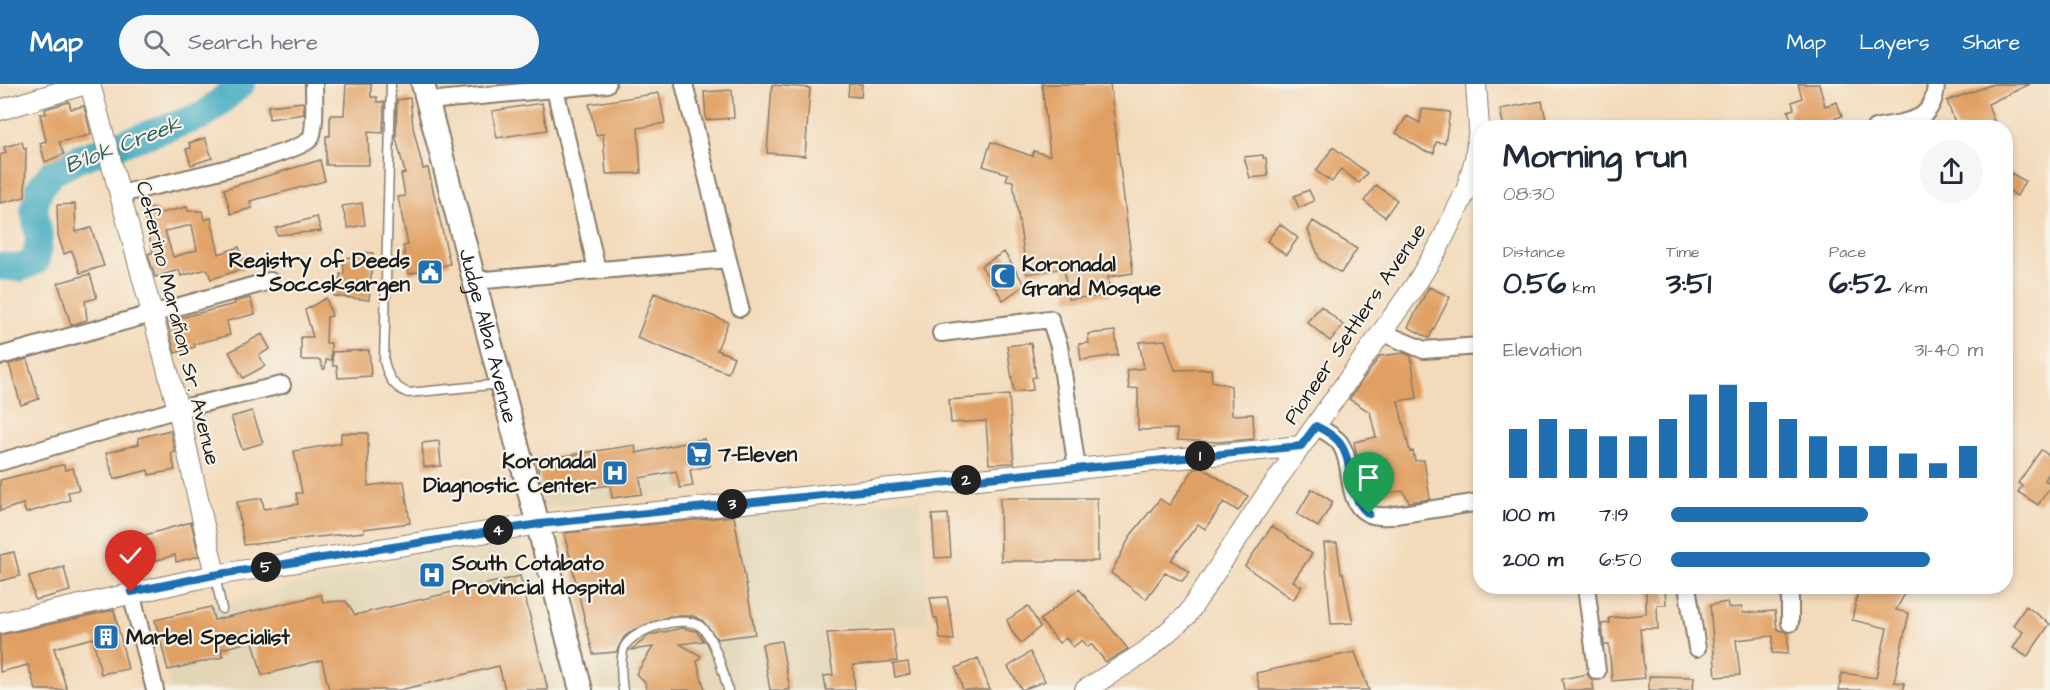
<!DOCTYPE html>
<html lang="en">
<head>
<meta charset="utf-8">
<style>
	body { margin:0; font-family:"Architects Daughter",sans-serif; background:#f6f6f7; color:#1f2937; height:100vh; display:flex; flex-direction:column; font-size:22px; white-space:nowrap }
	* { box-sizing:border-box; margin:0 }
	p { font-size:20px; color:#747a83 }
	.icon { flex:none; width:33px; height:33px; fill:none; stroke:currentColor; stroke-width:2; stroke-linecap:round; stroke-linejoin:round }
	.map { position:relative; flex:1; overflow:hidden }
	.sheet { position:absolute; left:1473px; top:36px; width:540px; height:474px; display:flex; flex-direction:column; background:#fff; border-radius:24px; box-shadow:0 3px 9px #0003 }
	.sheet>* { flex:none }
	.pin { position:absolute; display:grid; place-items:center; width:51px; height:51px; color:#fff; margin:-62px -26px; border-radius:50% 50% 50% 0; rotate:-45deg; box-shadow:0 0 6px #0007 }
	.pin .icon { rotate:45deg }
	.km { position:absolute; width:30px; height:30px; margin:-15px; border-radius:50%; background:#222; color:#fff; font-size:16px; line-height:30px; text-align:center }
	.round { display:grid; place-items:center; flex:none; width:63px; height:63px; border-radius:32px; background:#f6f6f7 }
	.summary { display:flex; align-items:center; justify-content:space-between; height:102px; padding:0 30px }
	h1 { font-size:33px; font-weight:700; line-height:45px }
	.stats { display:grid; grid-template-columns:repeat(3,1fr); gap:9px; height:102px; padding:6px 30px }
	.stats div { display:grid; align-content:center }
	.stats b { font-size:30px; font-weight:700 }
	.stats small { font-size:16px; font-weight:400 }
	.stats p { font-size:16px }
	.chart { height:168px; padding:12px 30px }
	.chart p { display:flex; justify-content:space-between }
	.chart svg { width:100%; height:108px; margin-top:6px; stroke:#1f6fb2; stroke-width:6 }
	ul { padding:0 30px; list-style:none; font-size:20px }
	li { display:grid; grid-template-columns:96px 72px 1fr; align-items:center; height:45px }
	li i { height:15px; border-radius:8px; background:#1f6fb2 }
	header { display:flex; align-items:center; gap:36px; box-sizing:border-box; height:84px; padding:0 30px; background:#1f6fb2; color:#fff }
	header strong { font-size:28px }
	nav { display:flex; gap:33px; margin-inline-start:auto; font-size:21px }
	.search { width:420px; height:54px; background:#f6f6f7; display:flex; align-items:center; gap:15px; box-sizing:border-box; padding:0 21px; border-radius:33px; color:#747a83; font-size:22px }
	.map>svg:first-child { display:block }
	.built { fill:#e3d6b7 }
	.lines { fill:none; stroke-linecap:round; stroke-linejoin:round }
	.river { stroke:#41aac1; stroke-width:28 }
	.building { fill:#e1a064; fill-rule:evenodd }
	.service-casing { stroke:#887b6b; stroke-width:11 }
	.minor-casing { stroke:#887b6b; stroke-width:20 }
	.tertiary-casing { stroke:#887b6b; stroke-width:22 }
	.secondary-casing { stroke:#887b6b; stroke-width:26 }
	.service { stroke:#fff; stroke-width:8 }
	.minor { stroke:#fff; stroke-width:16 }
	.tertiary { stroke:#fff; stroke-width:20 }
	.secondary { stroke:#fff; stroke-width:22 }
	.route-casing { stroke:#fff; stroke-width:12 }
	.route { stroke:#1f6fb2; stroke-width:8 }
	.labels { text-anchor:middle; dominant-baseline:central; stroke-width:4.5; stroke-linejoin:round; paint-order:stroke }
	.poi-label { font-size:21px; font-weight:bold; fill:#1c1c1c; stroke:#f7f3e8; text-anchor:start }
	.street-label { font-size:21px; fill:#1c1c1c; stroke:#f7f3e8 }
	.water-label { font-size:22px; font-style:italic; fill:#2d5c66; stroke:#f7f3e8 }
</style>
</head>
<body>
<header>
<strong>Map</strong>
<div class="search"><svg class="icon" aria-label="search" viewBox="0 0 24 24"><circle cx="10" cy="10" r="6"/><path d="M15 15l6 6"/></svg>Search here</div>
<nav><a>Map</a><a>Layers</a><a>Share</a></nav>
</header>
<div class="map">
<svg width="2050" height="606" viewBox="0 0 2050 606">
	<rect width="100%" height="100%" fill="#f7f3e8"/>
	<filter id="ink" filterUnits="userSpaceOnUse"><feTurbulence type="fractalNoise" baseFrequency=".0167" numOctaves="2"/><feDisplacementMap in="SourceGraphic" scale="12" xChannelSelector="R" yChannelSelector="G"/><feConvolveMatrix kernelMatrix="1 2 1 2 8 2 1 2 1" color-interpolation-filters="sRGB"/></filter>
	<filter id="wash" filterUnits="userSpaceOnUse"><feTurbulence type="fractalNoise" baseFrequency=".008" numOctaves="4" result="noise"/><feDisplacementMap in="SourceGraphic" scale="24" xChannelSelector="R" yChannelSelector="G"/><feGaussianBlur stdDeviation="1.35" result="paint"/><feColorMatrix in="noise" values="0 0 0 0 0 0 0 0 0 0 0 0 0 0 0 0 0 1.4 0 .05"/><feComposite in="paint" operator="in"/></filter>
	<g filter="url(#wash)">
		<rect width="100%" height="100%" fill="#f3daba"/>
		<path class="built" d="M686,356L696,405L543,424L534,374Z
			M919,414L929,539L824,545L828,587L859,586L860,606H601L563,443Z
			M518,446L559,606H171L153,537Z"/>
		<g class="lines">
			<path class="river" d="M0,182L20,184L36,177L39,153L34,125L39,105L53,88L80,74L204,31L241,0"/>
		</g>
		<g id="blocks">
			<path class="building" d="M346,0H371V13H377V18H384L383,49L368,48L369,81H326V52H330V31H344Z
				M849,0H862L861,13L848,12Z
				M1042,0H1110L1133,189L1108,193L1110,211L1068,215L1064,184L1027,190L1013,97L1006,96L1008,90L983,82L991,58L1032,72L1034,67L1050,72Z
				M1798,0H1819L1825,22L1837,18L1842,32L1805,44H1794L1788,27L1794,25L1792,18L1802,14Z
				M1993,0H2030L1988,20L1996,44H1957L1947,17Z
				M772,1L810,4L805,72L767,69Z
				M732,6L734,34L706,36L704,8Z
				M659,9L665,39L638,44L641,89L606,90L603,50L596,51L589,20Z
				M410,14L413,43L423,85L428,84L450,180L409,190L403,162L408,161L398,113L405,112L401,90L405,89L396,54L397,16Z
				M1542,17L1547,41L1504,44L1500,25Z
				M69,18L71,25L84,22L91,51L59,58L64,70L45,78L40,59L46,57L40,30H46L45,25Z
				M303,18L304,30L269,35L268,22Z
				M542,19L547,46L497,54L492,27Z
				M1422,25L1450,28L1445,59L1436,58L1434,69L1424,67L1396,49L1407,32L1420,39Z
				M205,54L212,74L191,81L186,65L191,64L189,59Z
				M22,58L24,65L26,64L25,113L0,119V71L6,69L4,63Z
				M1333,63L1367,89L1359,99L1341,85L1332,98L1316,87Z
				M1263,71V74H1266L1268,92L1250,94L1244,73Z
				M320,76L325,97L250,117L252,124L231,130L224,105Z
				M2011,89L2025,97L2017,112L2006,105Z
				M1376,101L1397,116L1385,133L1364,117Z
				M1309,106L1314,117L1299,124L1294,112Z
				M362,119L365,141L348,144L342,122Z
				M75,120L76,148L91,144L104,182L80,189L72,167L64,170L58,151L57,121Z
				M187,123L188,127H202L204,136L211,134L219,170L239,163L246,184L211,195L207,185L181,192L179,186L155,193L148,170L153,168L143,126L154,124L161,129ZM192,141L197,166L173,173L165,147Z
				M317,133L321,147L277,151L276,144Z
				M1313,137L1357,165L1341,189L1320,176L1308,146Z
				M1280,140L1298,154L1286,171L1267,157Z
				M358,168L373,169L369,216L334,212L336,194L341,195L340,190H344L343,174L359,173Z
				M1004,168L1025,201L1003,216L981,182Z
				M90,190L97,214L85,217L87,236L71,241L58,199Z
				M1429,203L1450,213L1429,254L1408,243Z
				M654,209L728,238L717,266L734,273L728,289L637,254Z
				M250,214L255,230L227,237L230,251L194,260L195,263L175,269L167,237L235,220L234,218Z
				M326,214L332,232L327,233L326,259H331V276H326L325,285H323L320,276H301V253H313L305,226Z
				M1321,222L1343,241L1330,257L1307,238Z
				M1115,247L1118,271L1081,276L1079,260L1089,259L1088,250Z
				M262,250L270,265L259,271L265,282L243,294L229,268Z
				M1165,256L1175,286L1211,285L1212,297L1231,302L1232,331L1253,330L1254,355L1218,358L1177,356V345L1138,346V304L1129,305L1127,286L1144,284L1139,258Z
				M1031,259L1036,293L1032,294L1033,306L1014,308L1007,262Z
				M369,266L371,292L338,294L337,282H333L332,268Z
				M1404,269L1411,272L1417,314L1398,317L1410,368L1413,367L1415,377L1424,376L1430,415L1409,418L1403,407L1365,412L1354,358L1376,353L1370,328L1349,315L1380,272Z
				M27,275L39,315L21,321L9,280Z
				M1009,311L1014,379L989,380L986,337L951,339L949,316Z
				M252,327L263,359L242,365L231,333Z
				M170,346L175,368L171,369L175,386L149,391L148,386L114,395L106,369L139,360L138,354Z
				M341,349H368V402L404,397L410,439L364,445V448L244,461L237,418L262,414L264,425L298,420L296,409H302L294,367L341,359Z
				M704,355L710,382L690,386L693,402L680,404L676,387L640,394L642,410L612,414L610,401L589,404L588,397L542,404L539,391L537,376L635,361L636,369Z
				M439,357L441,382L424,383L422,359Z
				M2041,366L2050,372V388L2045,396L2050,399V403L2038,421L2018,408L2022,402L2018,399Z
				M61,381H64L65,386L73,384L79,406L68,408L70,416L26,429L23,420L0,427V396Z
				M1202,384L1248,412L1238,427L1224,418L1205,445L1198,440L1171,476L1190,488L1182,497L1165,489L1146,515L1111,489L1131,451L1160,415L1169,421L1194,385Z
				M1312,405L1333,418L1318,443L1297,430Z
				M1000,414H1097L1098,477H1001Z
				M948,430L951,473L935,474L932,431Z
				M734,432L755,550L717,555L702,536L693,532H670L633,546L624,553L616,568L593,570L564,449Z
				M191,438L199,472L176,478L175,471L112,489L107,470L147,460L145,451Z
				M1272,442L1312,470L1293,497L1302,503L1293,516L1245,482Z
				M1324,459H1337L1341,489H1343L1353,539L1331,540Z
				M14,468L20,492L0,497V471Z
				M64,483L70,507L35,516L29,492Z
				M520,492L548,606H505L499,582L400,606H329L322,576L262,591L253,557L221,565L223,573L168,586L155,536L211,523L214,536L321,511L323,518L346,517L355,531Z
				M1646,502H1665L1666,521H1657L1658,545H1640L1645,594L1612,597L1609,561H1604L1602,540L1610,539L1609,534L1646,530Z
				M1859,502H1909L1896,526L1909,529L1894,598L1904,599V606H1839L1842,589L1876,594L1887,544L1852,536Z
				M1079,505L1128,565L1106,578L1091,560L1088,563L1082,556L1073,563L1066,554L1059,559L1040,536Z
				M947,513L952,538L954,556L940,555L937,534H934L930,514Z
				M1727,518L1728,524L1742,523L1743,529L1775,527L1777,545L1788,549V570L1772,569L1773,552L1736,556L1740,591L1716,593L1710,521Z
				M1028,522L1040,543L1021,559L1012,548L1007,536Z
				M2026,522L2050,540L2027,573L2013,564L2023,548L2013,541Z
				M114,526L128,585L101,590L93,554L54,564L67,606H36L28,581L0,588V551Z
				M682,544L696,547L704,557L680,560L701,572L697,578L705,606H646L645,598L636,590L653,563L631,566L650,551Z
				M893,546L897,577L853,581L855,606H826L824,592L833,591L827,549Z
				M781,557L790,606H770L762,560Z
				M1030,568L1045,597L1022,606L1008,583Z
				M1355,568L1369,606H1260L1256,589Z
				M978,574L990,606H963L956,584Z
				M908,578L910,590L895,593L893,580Z
				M1587,590L1592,596L1594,606H1564L1562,595Z
				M1649,592L1694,593L1693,606H1649Z"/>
		</g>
	</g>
	<g filter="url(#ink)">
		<use href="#blocks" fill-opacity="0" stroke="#887b6b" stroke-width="1.5"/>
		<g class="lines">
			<defs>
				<path id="service" d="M391,0L384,277C388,293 392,302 408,309L501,300
					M215,491L222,525
					M623,606C621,594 620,575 624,564C632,545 683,530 700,542C714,552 724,590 728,606"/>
				<path id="minor" d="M684,0L740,224
					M555,5L597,186
					M428,17L607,0
					M1875,44C1907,37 1934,40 1936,0
					M120,110C150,103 297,71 310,55C316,47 314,11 314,0
					M474,197L728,175
					M941,249L1050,235L1059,262L1077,385
					M1383,249L1424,266L1480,262
					M0,272L270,197
					M1316,342C1324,347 1333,351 1339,358C1359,385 1338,436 1389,432L1480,418
					M0,378L178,325L282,301
					M1586,502L1597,587
					M1687,502L1697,564
					M1790,502V539
					M131,508L155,606"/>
				<path id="tertiary" d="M90,0L178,325L215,491
					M0,26L86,0
					M0,539L215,491L539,440L1301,362
					M1085,606L1145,568L1187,531L1264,414L1414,203L1438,164L1466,107L1475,75L1479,44L1476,0"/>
				<g id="secondary">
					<path id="s1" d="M423,0L581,606"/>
				</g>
			</defs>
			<use href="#service" class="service-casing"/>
			<use href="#minor" class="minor-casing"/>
			<use href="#tertiary" class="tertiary-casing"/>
			<use href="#secondary" class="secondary-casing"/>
			<use href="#service" class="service"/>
			<use href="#minor" class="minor"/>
			<use href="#tertiary" class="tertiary"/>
			<use href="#secondary" class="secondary"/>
		</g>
	</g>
	<g class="lines" filter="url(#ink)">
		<defs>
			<path id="route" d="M131,508L214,491L539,440L1301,362L1316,342C1324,346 1333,351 1339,358C1356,380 1344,411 1369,430"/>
		</defs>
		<use href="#route" class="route-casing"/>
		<use href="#route" class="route"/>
	</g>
	<defs>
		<symbol id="civic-square" viewBox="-11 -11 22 22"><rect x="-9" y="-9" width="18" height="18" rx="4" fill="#1f6fb2" stroke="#f7f3e8"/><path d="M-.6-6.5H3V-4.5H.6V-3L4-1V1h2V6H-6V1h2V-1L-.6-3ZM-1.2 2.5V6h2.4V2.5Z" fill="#fff"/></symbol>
		<symbol id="mosque-square" viewBox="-11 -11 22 22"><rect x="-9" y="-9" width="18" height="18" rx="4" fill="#1f6fb2" stroke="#f7f3e8"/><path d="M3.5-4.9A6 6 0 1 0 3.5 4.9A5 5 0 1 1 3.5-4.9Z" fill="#fff"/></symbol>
		<symbol id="supermarket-square" viewBox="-11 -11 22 22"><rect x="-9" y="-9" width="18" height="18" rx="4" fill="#1f6fb2" stroke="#f7f3e8"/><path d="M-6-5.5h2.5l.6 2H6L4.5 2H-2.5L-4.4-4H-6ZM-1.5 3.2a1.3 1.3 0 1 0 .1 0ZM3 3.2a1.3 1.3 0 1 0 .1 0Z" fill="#fff"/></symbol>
		<symbol id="hospital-square" viewBox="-11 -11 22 22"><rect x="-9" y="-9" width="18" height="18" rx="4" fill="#1f6fb2" stroke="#f7f3e8"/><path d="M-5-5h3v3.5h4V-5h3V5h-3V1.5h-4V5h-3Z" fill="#fff"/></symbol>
		<symbol id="building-square" viewBox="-11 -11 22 22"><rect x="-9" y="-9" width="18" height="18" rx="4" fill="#1f6fb2" stroke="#f7f3e8"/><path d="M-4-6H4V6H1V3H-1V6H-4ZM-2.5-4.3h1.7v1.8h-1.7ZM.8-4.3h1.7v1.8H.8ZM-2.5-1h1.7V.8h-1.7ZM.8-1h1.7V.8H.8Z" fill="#fff"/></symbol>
	</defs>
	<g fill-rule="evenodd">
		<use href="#civic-square" x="415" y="173" width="30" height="30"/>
		<use href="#mosque-square" x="988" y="177" width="30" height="30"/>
		<use href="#supermarket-square" x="684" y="355" width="30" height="30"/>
		<use href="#hospital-square" x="600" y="374" width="30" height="30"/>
		<use href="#hospital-square" x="417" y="476" width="30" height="30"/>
		<use href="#building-square" x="91" y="538" width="30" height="30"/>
	</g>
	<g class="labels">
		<g class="poi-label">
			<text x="410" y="176" text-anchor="end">Registry of Deeds<tspan x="410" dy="24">Soccsksargen</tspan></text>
			<text x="1022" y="180">Koronadal<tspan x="1022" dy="24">Grand Mosque</tspan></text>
			<text x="718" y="370">7-Eleven</text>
			<text x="596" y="377" text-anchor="end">Koronadal<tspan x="596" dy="24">Diagnostic Center</tspan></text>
			<text x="452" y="479">South Cotabato<tspan x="452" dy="24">Provincial Hospital</tspan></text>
			<text x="126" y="553">Marbel Specialist</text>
		</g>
		<g class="street-label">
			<text transform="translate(178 239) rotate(76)">Ceferino Marañon Sr. Avenue</text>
			<text transform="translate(1355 240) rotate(-56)">Pioneer Settlers Avenue</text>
			<text stroke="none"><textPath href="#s1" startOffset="260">Judge Alba Avenue</textPath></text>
		</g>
		<g class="water-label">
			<text transform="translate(123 61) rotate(-21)">B'lok Creek</text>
		</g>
	</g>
</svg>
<div class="pin" style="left:1369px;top:430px;background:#1e9e55"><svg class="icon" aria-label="arrive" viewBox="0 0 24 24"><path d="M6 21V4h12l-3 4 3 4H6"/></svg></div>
<div class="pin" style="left:131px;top:508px;background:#d93025"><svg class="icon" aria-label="check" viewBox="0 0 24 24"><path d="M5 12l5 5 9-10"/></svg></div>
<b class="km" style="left:1200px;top:372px">1</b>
<b class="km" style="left:966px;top:396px">2</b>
<b class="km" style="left:732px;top:420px">3</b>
<b class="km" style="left:498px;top:446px">4</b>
<b class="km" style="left:266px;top:483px">5</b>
<section class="sheet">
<div class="summary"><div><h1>Morning run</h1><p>08:30</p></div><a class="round"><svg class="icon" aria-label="share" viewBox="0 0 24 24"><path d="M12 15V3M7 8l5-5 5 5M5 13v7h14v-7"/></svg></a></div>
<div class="stats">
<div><p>Distance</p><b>0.56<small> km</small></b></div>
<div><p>Time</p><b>3:51</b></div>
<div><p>Pace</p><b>6:52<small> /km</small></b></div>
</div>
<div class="chart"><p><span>Elevation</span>31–40 m</p>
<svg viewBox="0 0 160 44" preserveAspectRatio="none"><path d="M5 44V24M15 44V20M25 44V24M35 44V27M45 44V27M55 44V20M65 44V10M75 44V6M85 44V13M95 44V20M105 44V27M115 44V31M125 44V31M135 44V34M145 44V38M155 44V31"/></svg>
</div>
<ul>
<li><b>100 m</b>7:19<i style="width:63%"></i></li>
<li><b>200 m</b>6:50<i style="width:83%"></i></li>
</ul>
</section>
</div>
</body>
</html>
